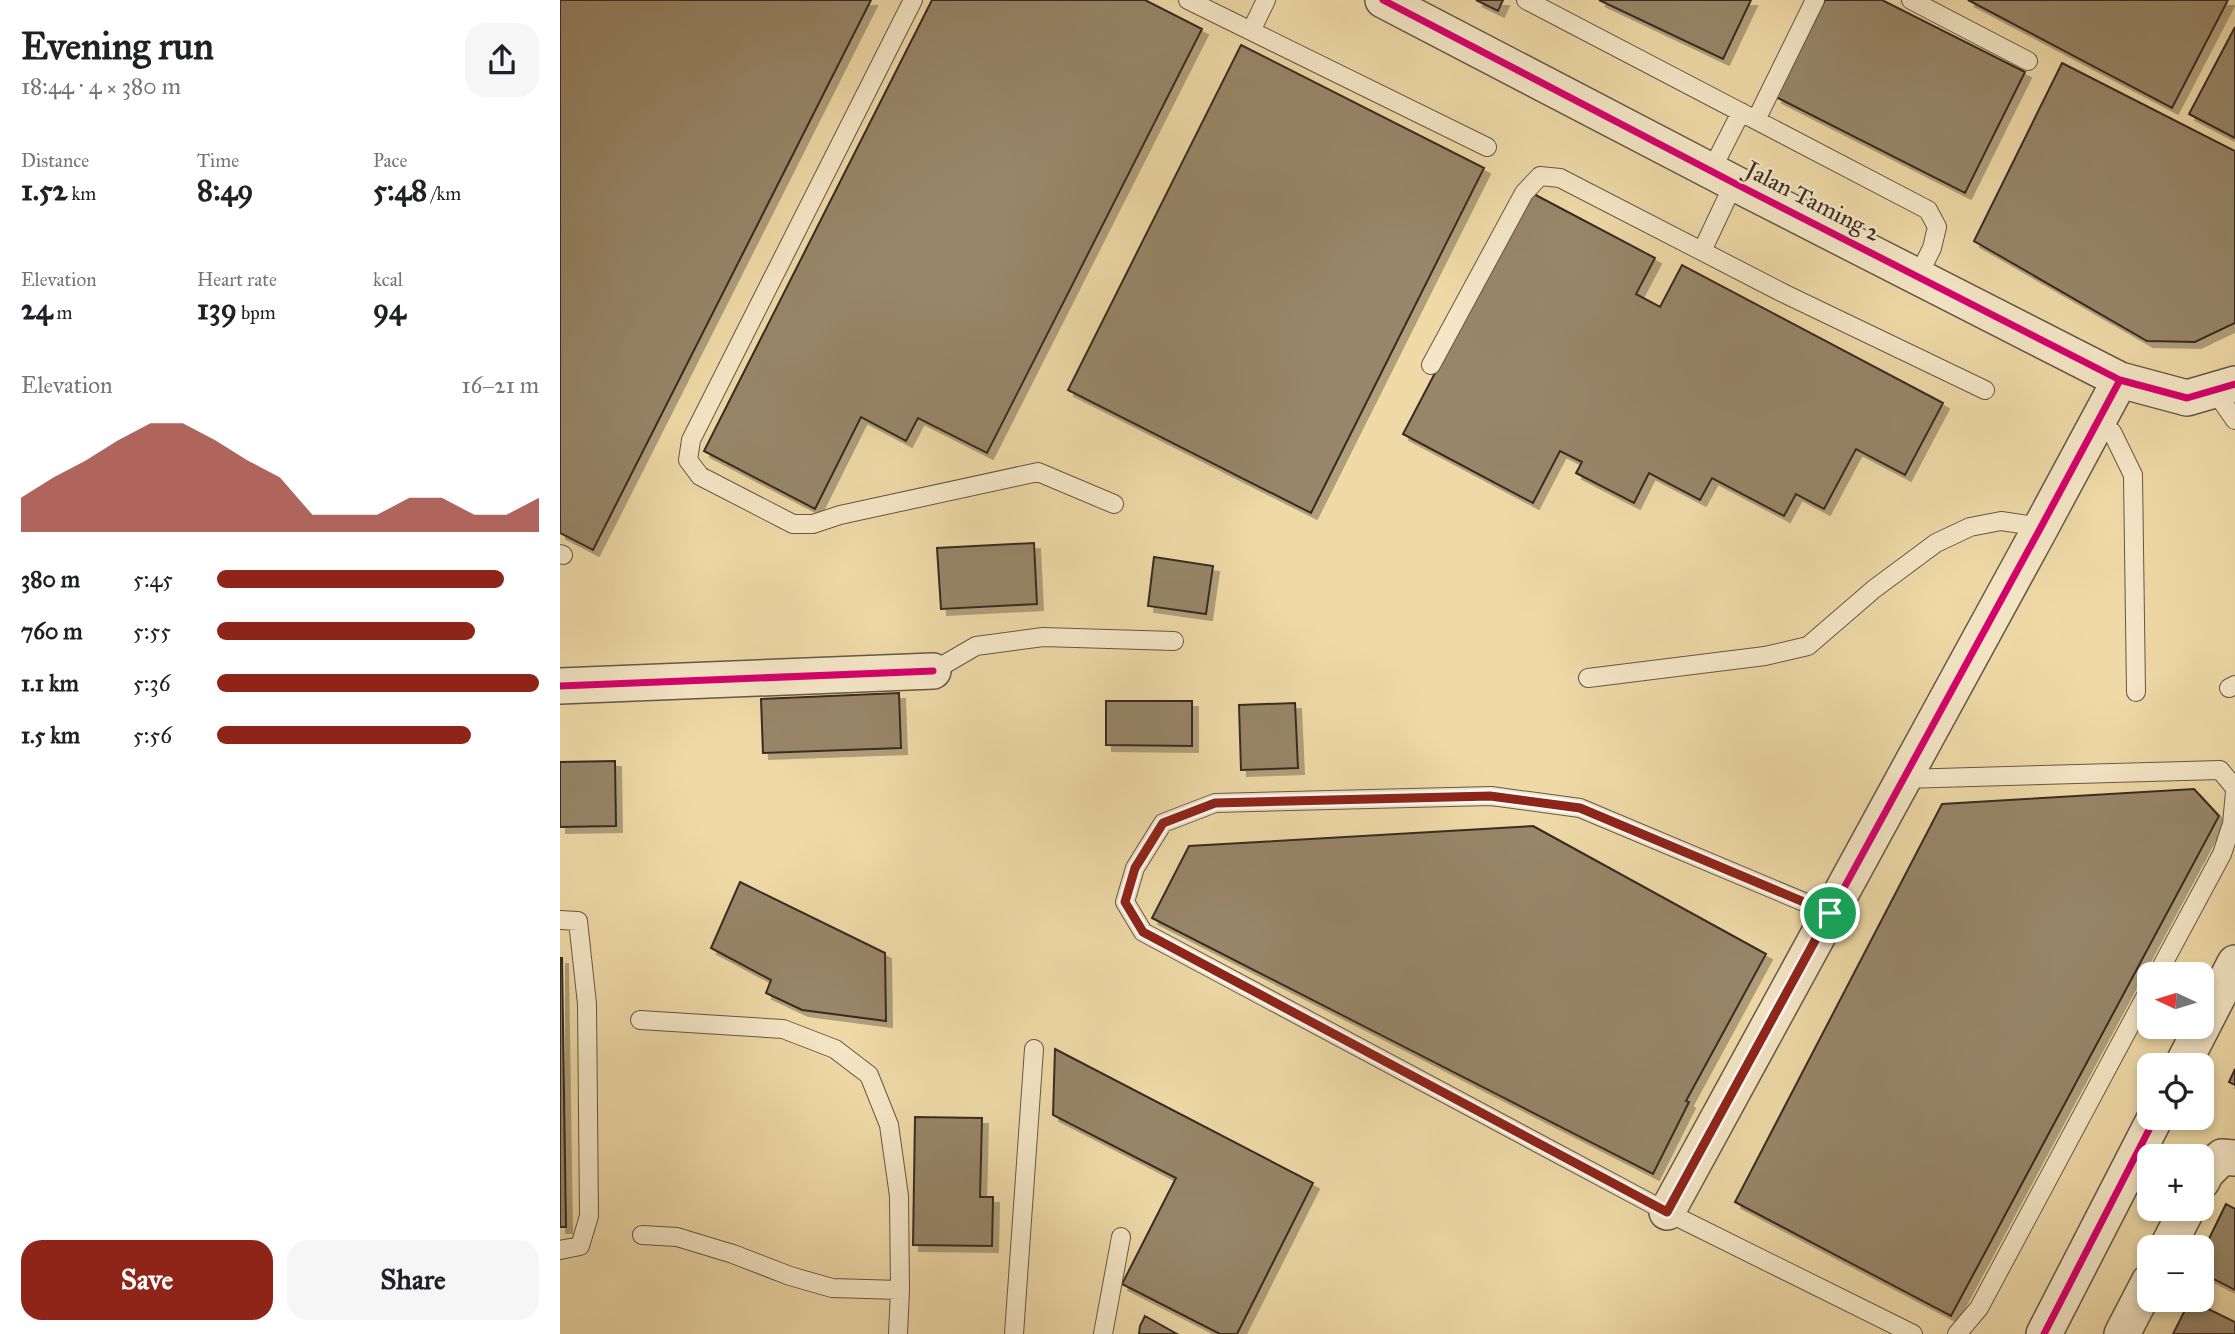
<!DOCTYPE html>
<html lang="en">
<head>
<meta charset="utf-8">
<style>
	body { margin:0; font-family:"IM FELL Great Primer",serif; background:#f6f6f6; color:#202124; height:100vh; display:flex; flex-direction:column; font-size:26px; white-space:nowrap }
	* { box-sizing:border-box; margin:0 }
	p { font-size:23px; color:#757577 }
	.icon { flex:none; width:38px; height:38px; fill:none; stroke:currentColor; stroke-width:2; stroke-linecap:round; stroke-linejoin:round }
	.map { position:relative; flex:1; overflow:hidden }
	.details { display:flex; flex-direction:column; background:#fff; width:560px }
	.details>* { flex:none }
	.needle { width:46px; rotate:274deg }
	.buttons { position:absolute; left:1577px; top:962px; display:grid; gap:14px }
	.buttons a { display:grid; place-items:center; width:77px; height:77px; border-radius:14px; background:#fff; box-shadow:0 4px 10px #0003; font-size:35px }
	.pin { position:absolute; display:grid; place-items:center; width:60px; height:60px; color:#fff; margin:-30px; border:4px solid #fff; border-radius:50%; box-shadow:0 2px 7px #0007 }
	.round { display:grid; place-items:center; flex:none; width:74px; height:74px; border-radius:21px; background:#f6f6f6 }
	.summary { display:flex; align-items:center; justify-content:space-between; height:119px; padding:0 21px }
	h1 { font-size:38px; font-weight:700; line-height:52px }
	.figures { display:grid; grid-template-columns:repeat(3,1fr); gap:10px; height:119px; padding:7px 21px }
	.figures div { display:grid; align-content:center }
	.figures b { font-size:30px; font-weight:700 }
	.figures small { font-size:19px; font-weight:400 }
	.figures p { font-size:19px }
	.chart { height:196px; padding:14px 21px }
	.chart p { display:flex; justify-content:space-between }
	.chart svg { width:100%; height:126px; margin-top:7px; fill:#8f2418; opacity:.7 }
	.primary-button { display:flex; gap:14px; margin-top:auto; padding:14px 21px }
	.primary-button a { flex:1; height:80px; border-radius:21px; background:#8f2418; color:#fff; font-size:28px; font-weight:700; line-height:80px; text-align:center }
	.primary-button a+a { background:#f6f6f6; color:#202124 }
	ul { padding:0 21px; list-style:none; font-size:23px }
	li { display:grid; grid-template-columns:112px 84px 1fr; align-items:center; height:52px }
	li i { height:18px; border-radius:9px; background:#8f2418 }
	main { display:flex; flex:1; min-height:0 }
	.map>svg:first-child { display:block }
	.building { fill:#978668; stroke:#392c24; stroke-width:2; filter:url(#shadow) }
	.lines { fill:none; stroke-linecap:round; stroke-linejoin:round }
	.service-casing { stroke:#665745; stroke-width:20 }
	.minor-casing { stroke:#665745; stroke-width:38 }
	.service { stroke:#f4e6c6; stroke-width:18 }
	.minor { stroke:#f4e6c6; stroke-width:35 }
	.cycleway-casing { stroke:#f4e6c6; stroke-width:11 }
	.cycleway { stroke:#d6006c; stroke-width:7 }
	.route-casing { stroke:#fff; stroke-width:14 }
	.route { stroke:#8f2418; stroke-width:9 }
	.labels { text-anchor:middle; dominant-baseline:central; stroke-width:5; stroke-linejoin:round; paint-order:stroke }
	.street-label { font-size:24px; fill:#392c24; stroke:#f4e6c6 }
</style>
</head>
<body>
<main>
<section class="details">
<div class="summary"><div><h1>Evening run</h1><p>18:44 · 4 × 380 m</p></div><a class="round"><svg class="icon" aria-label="share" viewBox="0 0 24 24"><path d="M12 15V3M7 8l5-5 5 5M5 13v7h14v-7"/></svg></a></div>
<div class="figures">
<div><p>Distance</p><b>1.52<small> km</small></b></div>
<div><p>Time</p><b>8:49</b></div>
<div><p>Pace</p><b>5:48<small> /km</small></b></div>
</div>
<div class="figures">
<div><p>Elevation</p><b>24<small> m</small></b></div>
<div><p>Heart rate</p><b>139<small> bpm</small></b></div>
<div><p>kcal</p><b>94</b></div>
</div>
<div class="chart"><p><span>Elevation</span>16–21 m</p>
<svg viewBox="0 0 160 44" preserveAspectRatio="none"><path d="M0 44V32L10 25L20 19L30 12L40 6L50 6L60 12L70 19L80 25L90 38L100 38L110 38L120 32L130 32L140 38L150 38L160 32V44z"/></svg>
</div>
<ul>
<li><b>380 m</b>5:45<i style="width:89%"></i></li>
<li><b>760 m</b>5:55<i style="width:80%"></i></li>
<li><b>1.1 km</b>5:36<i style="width:100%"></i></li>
<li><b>1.5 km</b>5:56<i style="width:79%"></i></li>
</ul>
<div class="primary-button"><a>Save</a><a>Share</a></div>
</section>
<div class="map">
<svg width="1675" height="1334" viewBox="0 0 1675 1334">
	<defs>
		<filter id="shadow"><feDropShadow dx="6" dy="6" stdDeviation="0" flood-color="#0004"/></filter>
	</defs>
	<rect width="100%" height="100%" fill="#eed9a7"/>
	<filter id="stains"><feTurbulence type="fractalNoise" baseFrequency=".00286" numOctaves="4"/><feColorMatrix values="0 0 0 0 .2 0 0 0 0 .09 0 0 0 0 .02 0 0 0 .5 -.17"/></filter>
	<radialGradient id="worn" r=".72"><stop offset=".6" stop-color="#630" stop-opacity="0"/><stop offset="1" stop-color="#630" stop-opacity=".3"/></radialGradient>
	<path class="building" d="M0,0H311L33,550L0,533Z
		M372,0H585L642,29L427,453L358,418L346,441L301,417L255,509L144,451Z
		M916,0H943L938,11Z
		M1039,0H1191L1163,59Z
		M1265,0H1322L1465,72L1405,193L1216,97Z
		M1408,0H1668L1612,108Z
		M1675,27V138L1629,114Z
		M681,45L924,168L751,513L508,390Z
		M1502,63L1675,151V323L1635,342L1587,341L1414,241Z
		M970,192L1095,258L1076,294L1100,307L1122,265L1383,403L1345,475L1296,449L1264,509L1236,494L1224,516L1152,478L1140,500L1089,473L1074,503L1016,473L1022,462L1000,451L973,503L843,434Z
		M474,543L477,604L381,609L377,548Z
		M594,557L653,566L646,614L588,606Z
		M339,693L341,748L203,753L201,699Z
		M546,701H632V746L546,745Z
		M735,703L738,768L681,770L679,705Z
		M55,761L56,826L0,827V762Z
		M1634,789L1659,816L1391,1316L1175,1202L1382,804Z
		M973,826L1206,954L1126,1101L1129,1102L1093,1174L592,918L629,846Z
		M180,882L325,953L326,1021L242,1010L206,993L211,980L151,948Z
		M0,958H2L6,1227H0Z
		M495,1049L753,1183L677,1334H660L562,1284L616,1178L493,1115Z
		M1675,1069V1085L1669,1082Z
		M355,1117L422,1118L420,1197H433L432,1246L353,1245Z
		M1666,1204L1675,1209V1290L1642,1273V1253Z
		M1630,1300L1675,1322V1334H1613Z
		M585,1316L617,1334H579L580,1326Z"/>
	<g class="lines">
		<defs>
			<path id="service" d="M353,0L131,440L128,460L140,476L233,524H253L280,515L478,472L554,504
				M628,0L691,31L706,0
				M966,0L1368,210L1377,227L1372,248L1358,276
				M1351,0L1468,61
				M691,31L927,147
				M1196,120L1255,0
				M1151,171L1181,112
				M1142,251L1174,183
				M871,365L964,193L980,176L1000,178L1223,293L1425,390
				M1654,390L1675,420
				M1534,426L1552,432L1573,475L1576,692
				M0,554L3,555
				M373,671L416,646L483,637L614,641
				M1028,678L1205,656L1248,646L1314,589L1376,543L1410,527L1441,521L1481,527
				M1669,688L1675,685
				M1343,779L1660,770L1675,788
				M1270,913L1020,808L931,796L655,803L603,823L575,868L565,902L583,932L1107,1212L1353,1334
				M0,920L18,921L27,1004L29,1216L20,1246L0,1250
				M1597,975L1662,854L1672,824L1675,792
				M80,1020L223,1029L275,1049L309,1075L329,1125L339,1196L340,1290L338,1334
				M82,1235L117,1237L173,1254L230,1276L272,1288L340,1290
				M454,1334L474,1049
				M543,1334L561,1237
				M1397,1334L1419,1308L1589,990"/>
			<path id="minor" d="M823,0L1174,183L1560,380L1627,398L1675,384
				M0,686L373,671
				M1622,1066L1675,963
				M1642,1181L1646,1173L1662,1157L1675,1158
				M1107,1212L1481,527L1560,380
				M1607,1248L1627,1209
				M1484,1334L1595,1118
				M1562,1334L1589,1282"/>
		</defs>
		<use href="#service" class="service-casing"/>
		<use href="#minor" class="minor-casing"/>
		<use href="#service" class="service"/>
		<use href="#minor" class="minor"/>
		<defs>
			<path id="cycleway" d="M823,0L1174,183L1560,380L1627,398L1675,384
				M0,686L373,671
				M1107,1212L1481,527L1560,380
				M1484,1334L1595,1118"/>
		</defs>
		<use href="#cycleway" class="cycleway-casing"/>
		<use href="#cycleway" class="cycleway"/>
	</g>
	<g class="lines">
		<defs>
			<path id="route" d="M930,796L1020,808L1270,913L1107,1212L583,932L565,902L575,868L603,823L655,803Z"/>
		</defs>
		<use href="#route" class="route-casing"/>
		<use href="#route" class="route"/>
	</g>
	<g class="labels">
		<g class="street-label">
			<text transform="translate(1253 201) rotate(27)">Jalan Taming 2</text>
		</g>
	</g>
	<rect width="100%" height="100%" filter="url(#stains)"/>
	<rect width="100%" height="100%" fill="url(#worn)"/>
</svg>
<div class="buttons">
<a><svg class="needle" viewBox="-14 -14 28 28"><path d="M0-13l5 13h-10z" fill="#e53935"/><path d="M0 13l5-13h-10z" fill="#757577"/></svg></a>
<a><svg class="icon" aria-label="locate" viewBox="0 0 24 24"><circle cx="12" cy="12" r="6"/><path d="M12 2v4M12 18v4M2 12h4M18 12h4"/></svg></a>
<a>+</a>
<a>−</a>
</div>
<div class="pin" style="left:1270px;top:913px;background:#1e9e55"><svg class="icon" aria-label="arrive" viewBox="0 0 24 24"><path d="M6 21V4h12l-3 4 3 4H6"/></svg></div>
</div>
</main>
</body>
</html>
